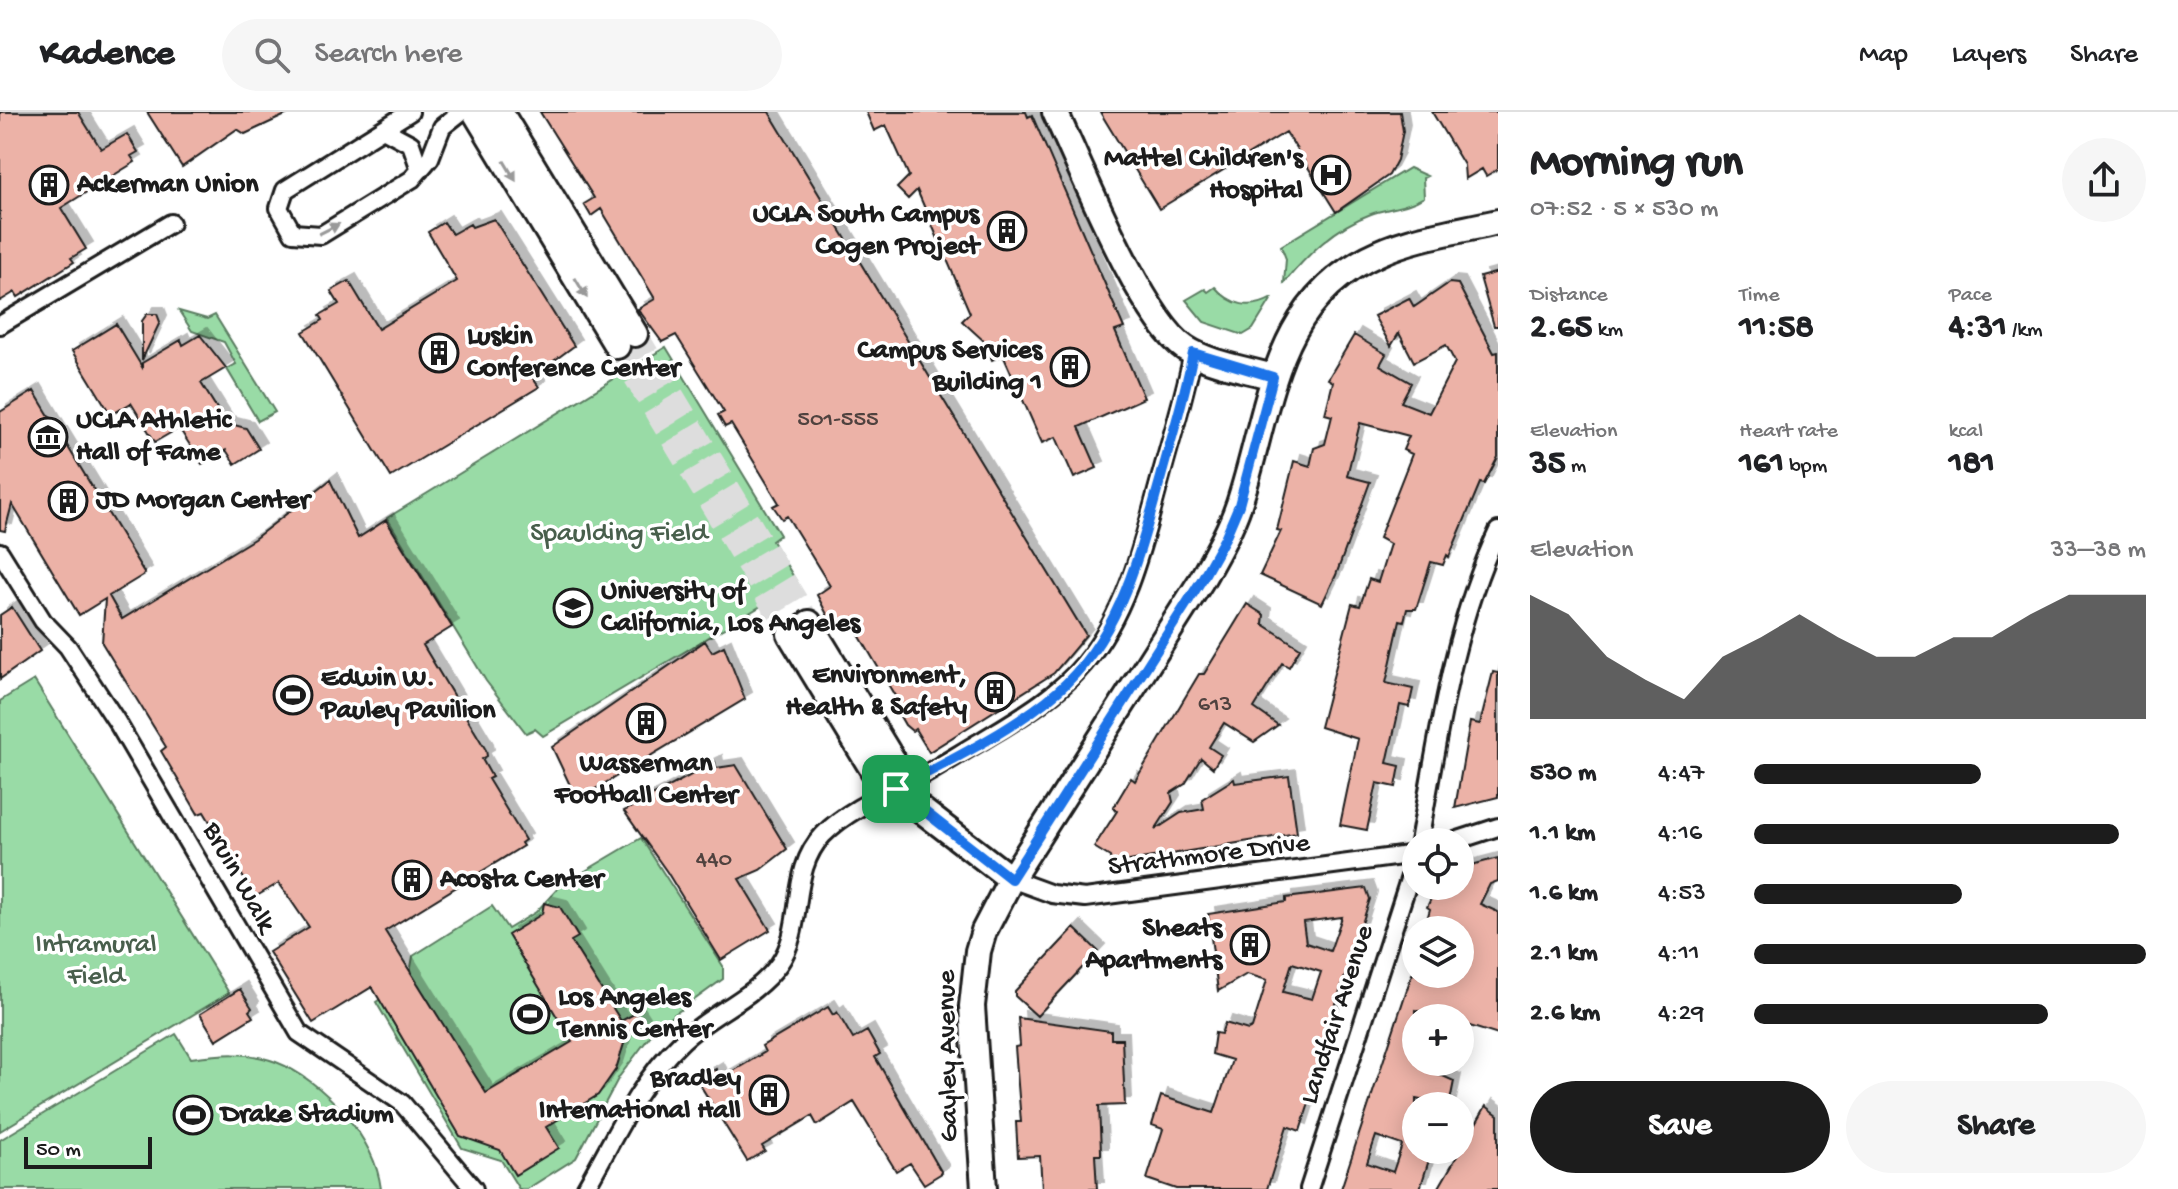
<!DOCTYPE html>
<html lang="en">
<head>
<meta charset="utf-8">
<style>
	body { margin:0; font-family:"Gochi Hand",sans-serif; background:#f6f6f6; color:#202124; height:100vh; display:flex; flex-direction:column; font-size:30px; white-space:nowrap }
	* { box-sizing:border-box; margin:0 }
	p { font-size:26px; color:#757577 }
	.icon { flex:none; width:44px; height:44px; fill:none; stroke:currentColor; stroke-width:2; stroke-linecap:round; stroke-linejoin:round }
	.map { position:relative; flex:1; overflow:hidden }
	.sheet { display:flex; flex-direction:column; background:#fff; width:680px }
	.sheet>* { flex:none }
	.tools { position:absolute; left:1402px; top:716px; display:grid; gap:16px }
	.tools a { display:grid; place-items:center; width:72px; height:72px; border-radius:50%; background:#fff; box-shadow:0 4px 20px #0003; font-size:40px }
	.scale { position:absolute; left:24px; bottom:20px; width:128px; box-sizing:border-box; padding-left:8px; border:4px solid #1c1c1c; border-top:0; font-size:22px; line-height:28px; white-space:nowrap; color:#1c1c1c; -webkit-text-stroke:6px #fff; paint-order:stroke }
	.pin { position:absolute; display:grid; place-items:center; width:68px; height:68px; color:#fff; margin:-34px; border-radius:16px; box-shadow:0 4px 12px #0006 }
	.round { display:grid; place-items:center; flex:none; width:84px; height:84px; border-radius:42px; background:#f6f6f6 }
	.head { display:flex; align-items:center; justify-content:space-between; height:136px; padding:0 32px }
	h1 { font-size:44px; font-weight:800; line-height:60px }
	.metrics { display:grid; grid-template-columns:repeat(3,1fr); gap:12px; height:136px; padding:8px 32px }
	.metrics div { display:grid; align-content:center }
	.metrics b { font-size:34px; font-weight:800 }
	.metrics small { font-size:22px; font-weight:400 }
	.metrics p { font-size:22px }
	.chart { height:224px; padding:16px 32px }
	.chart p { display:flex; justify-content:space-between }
	.chart svg { width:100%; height:144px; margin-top:8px; fill:#1c1c1c; opacity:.7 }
	.primary-button { display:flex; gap:16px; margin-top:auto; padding:16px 32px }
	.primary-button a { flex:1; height:92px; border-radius:48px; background:#1c1c1c; color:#fff; font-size:32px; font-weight:800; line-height:92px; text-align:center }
	.primary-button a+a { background:#f6f6f6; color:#202124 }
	ul { padding:0 32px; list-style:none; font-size:26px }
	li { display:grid; grid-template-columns:128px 96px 1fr; align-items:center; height:60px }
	li i { height:20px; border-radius:10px; background:#1c1c1c }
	header { display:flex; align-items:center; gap:48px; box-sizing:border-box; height:112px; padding:0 40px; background:#fff; border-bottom:2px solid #e0e0e0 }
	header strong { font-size:38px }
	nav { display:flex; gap:44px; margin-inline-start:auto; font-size:28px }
	.search { width:560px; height:72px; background:#f6f6f6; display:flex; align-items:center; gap:20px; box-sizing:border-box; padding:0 28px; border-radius:44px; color:#757577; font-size:30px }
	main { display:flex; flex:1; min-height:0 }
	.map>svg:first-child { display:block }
	.green { fill:#99dba6; stroke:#5a7c61; stroke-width:2 }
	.building { fill:#ecb2a7; stroke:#1c1c1c; stroke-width:2; fill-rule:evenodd; filter:url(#shadow) }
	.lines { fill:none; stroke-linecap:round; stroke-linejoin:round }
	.secondary-tunnel { stroke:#ddd; stroke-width:24; stroke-dasharray:24 12; stroke-linecap:butt }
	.street-casing { stroke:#1c1c1c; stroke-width:22 }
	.secondary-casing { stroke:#1c1c1c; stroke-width:30 }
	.street { stroke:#fff; stroke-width:16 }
	.secondary { stroke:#fff; stroke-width:24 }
	.oneway { fill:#999 }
	.route-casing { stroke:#fff; stroke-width:16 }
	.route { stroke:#1a73e8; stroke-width:10 }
	.labels { text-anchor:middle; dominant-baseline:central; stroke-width:7; stroke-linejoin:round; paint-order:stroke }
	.number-label { font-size:24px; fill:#50423f }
	.poi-label { font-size:28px; font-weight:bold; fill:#1c1c1c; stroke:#fff; text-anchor:start }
	.park-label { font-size:28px; fill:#485f4c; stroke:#fff }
	.street-label { font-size:28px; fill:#1c1c1c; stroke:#fff }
</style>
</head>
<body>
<header>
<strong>Kadence</strong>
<div class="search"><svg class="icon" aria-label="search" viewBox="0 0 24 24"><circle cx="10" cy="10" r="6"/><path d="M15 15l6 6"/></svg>Search here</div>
<nav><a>Map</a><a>Layers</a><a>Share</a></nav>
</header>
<main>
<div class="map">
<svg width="1498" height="1077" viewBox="0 0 1498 1077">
	<defs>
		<filter id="shadow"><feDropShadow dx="7" dy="-7" stdDeviation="0" flood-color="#0004"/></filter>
	</defs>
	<rect width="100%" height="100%" fill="#fff"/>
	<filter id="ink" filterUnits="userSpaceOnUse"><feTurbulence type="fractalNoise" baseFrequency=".0125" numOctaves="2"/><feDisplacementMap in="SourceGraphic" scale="16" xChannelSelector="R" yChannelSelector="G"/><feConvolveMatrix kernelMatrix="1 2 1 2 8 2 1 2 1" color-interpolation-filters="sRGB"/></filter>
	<g filter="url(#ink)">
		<path class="green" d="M1409,56L1427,64L1423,66L1424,85C1409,95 1388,96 1371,102C1335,115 1308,142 1284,171L1286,147L1281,134Z
			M1215,175C1231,194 1251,198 1272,186L1253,217L1243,223L1204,210L1186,188L1205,177L1208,180Z
			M179,199L207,207L215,203L275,300L258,309L227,257L236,252L224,230L192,219Z
			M666,235L780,423L772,429L798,472L543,624L535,617L526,621L486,569L387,406Z
			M34,568L229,881L0,1019V589Z
			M641,726L723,854V867L657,915L619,965L576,1046L527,1077H519L501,1048L462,1036L376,890L409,867L413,844L492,794L508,817L536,800L560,774Z
			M176,922L191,946C220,942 247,939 276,950C323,968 375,1026 381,1077H0V1028Z"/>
		<path class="building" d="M0,0H78L101,37L127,22L138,40L131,44L135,50L61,96L86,137L71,146L74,150L18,185L15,180L0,189Z
			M147,0H292L245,22L237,17L182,55Z
			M540,0H769L1086,523L1054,561L929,640L915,617L912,619L905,613L897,599L902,596L852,511L835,518L817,483L830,474L787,404L782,407L773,394L779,391L731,312L725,315L718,303L724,300L676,223L662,230L638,197L655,187L601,97L591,104L584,92L594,86Z
			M866,0H1026L1028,5L1032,3L1124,216L1115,219L1144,286L1079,315L1097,356L1074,366L1056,325L1042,331L1003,243L992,248L984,229L962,209L970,201L917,78L908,87L897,76L909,64L886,13L874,19Z
			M1100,0H1400L1403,19L1397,48L1389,63L1336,100L1286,20L1159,97Z
			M1432,0H1498V57L1486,64L1482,57L1465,67L1464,53Z
			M494,107L574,234L532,265L539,275L391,365L303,220L323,208L320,203L339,192L331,179L349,169L378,217L457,169L428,120L444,110L452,122L470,112L472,115Z
			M1498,160V214H1494L1480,165Z
			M1449,171L1458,172L1494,241L1498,240V345L1484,372L1480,371L1449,445L1447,443L1443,453L1431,450L1416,497H1407L1404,509L1400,508L1386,571L1413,577L1409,595L1400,593L1387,651L1400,654L1396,675L1377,671L1367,718L1340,713L1358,627L1320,615L1352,492L1360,494L1369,467L1378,470L1390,432L1379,426L1412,342L1403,338L1409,324L1360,311L1347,364L1370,370L1336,463L1322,492L1260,463L1281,419L1277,418L1294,349L1310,354L1314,336L1325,332L1332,304L1325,302L1333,270L1328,267L1354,223L1386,242L1380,253L1411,271L1401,290L1429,301L1455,250L1446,233L1414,250L1399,221L1391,234L1374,204L1409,186L1414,195Z
			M147,202H157L160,210L142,248V209Z
			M116,212L142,255V251L181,228L183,233L200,223L226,256L201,271L226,311L246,316L259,337L235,352L226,338L202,352L179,316L155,330L131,291L111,303L72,239Z
			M34,279L145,462L109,484L122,507L254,427L330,368L358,426L386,408L452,515L423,533L486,638L487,644L482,647L492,665L488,667L525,728L521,731L523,734L385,819L486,981L572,930L508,823L542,802L544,791L560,795L578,825L571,829L621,909L636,901L643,912L627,922L616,957L598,983L546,1015L559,1036L515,1063L500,1038L460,1024L372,875L313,911L269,840L309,815L279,771L255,785L204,700L198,702L161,639L166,635L102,531L105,487L79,503L12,392L5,419L0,418V300Z
			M1247,492L1264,503L1263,512L1300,536L1289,555L1282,551L1254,596L1278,613L1254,630L1224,611L1209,635L1221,643L1213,656L1201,646L1185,672L1171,681L1173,690L1155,718L1181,701L1204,697L1202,687L1234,667L1235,671L1289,664L1297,721L1111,752L1110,745L1094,735L1117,699L1113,696L1131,666L1135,669L1199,562H1204Z
			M12,495L40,539L0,567V503Z
			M705,529L712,540L724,534L745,587L577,688L552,635Z
			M1493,560L1498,561V685L1455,696L1470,610L1480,612Z
			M715,650L716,656L736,653L787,737L760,758L739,767L770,818L721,848L667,760L624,699Z
			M1498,746V769L1490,772L1480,792L1498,800V923L1460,911V906H1443L1416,898V950H1442L1438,962L1454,969L1449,994L1416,987V1038H1432L1420,1077H1341L1412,862H1460V818H1424L1430,797L1427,795L1437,774H1460V756ZM1376,1024L1402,1033L1393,1060L1367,1051Z
			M1366,776L1370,787L1320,941L1313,979L1300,1019L1287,1014L1267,1077H1176L1147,1067L1163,1017L1152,1013L1161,984L1214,1001L1232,948L1212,942L1215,921L1221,922L1225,911L1248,918L1252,916L1267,868L1247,862L1218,879L1208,802L1286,790V786ZM1342,805L1330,839L1306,831L1303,810ZM1292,851L1321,860L1312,887L1283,880Z
			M1074,816L1098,839L1037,904L1015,884V879Z
			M240,877L252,896L249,899L253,905L216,928L200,902Z
			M828,895L833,903L837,900L853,927L867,919L880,942L875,945L942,1061L924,1072L910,1051L896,1059L854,990L817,1013L812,1004L762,1034L765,1039L747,1049L697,968L716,957L721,966L765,940L762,934Z
			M1018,906L1111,919V927H1122L1125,993L1099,994L1101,1039V1043H1095L1097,1077H1042L1040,1044L1018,1045L1016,1010H1021L1015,935L1020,934Z
			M1486,994L1498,1003V1077H1438Z"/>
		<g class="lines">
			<path class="secondary-tunnel" d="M635,222L809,511
				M617,234L790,522"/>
			<defs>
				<path id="street" d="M410,0L285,78L279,96L293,121L321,123L412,67L430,46L442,15L461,0
					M383,17L411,32L420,58
					M0,213L171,111
					M0,440L43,509L68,535L117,610L299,921L402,991L474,1077
					M1419,730C1438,626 1452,516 1498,419
					M1452,730L1498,715
					M1011,767L1052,782L1085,786L1416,742
					M585,1077C615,1026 637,972 680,931C709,902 755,886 779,852C806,814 788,759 823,723C850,695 892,680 926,662C945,651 964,639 983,628C1019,606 1056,585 1084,552C1129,498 1143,430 1161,364C1172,323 1185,283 1193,241
					M1309,1077L1416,746"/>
				<path id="secondary" d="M475,0L617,234
					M500,0L635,222
					M1055,0C1080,53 1141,206 1185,236C1209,252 1246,257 1273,265
					M809,511L895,652L896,677
					M790,522L876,663L1011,767
					M984,1077L972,894L978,839L984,819L1011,767L1201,469C1215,444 1230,419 1239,392C1271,295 1272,188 1379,141C1416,124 1459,119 1498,110"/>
			</defs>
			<use href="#street" class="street-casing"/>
			<use href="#secondary" class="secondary-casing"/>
			<use href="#street" class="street"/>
			<use href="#secondary" class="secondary"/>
		</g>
		<defs><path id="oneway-solid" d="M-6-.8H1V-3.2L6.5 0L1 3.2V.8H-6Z" transform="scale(2)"/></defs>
		<g class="oneway">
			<use href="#oneway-solid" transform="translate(510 59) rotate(59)"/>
			<use href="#oneway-solid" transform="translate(329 117) rotate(-27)"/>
			<use href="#oneway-solid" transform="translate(581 176) rotate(59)"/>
		</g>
	</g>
	<g class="lines" filter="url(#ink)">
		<defs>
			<path id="route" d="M1193,241L1273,265L1239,393L1225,426L1201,469L1011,767L896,677C948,650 1013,618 1057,580C1121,524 1139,442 1161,365C1172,324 1185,283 1193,241Z"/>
		</defs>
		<use href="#route" class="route-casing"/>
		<use href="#route" class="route"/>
	</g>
	<defs>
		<symbol id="hospital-ring" viewBox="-11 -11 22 22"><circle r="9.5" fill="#fff" stroke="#1c1c1c" stroke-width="1.5"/><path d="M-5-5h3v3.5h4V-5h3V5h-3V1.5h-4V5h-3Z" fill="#1c1c1c"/></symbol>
		<symbol id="building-ring" viewBox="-11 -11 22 22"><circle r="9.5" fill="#fff" stroke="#1c1c1c" stroke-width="1.5"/><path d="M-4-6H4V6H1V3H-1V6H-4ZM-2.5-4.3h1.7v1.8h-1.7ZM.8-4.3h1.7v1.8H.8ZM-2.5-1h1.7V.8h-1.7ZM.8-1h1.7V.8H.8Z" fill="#1c1c1c"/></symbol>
		<symbol id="museum-ring" viewBox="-11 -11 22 22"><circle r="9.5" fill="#fff" stroke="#1c1c1c" stroke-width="1.5"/><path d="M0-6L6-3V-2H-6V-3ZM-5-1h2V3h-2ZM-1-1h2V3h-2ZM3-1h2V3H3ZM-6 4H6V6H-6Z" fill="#1c1c1c"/></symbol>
		<symbol id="university-ring" viewBox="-11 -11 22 22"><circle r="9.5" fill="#fff" stroke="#1c1c1c" stroke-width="1.5"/><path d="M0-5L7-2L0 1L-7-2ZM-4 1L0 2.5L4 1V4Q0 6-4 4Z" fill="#1c1c1c"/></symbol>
		<symbol id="stadium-ring" viewBox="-11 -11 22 22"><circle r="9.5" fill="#fff" stroke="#1c1c1c" stroke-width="1.5"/><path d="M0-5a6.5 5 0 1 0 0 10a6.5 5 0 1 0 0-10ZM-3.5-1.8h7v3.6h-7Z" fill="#1c1c1c"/></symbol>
	</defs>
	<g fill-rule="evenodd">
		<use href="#hospital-ring" x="1309" y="41" width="44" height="44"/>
		<use href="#building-ring" x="27" y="51" width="44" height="44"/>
		<use href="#building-ring" x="985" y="97" width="44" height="44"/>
		<use href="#building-ring" x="417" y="219" width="44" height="44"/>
		<use href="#building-ring" x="1048" y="233" width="44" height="44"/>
		<use href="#museum-ring" x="26" y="303" width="44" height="44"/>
		<use href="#building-ring" x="46" y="367" width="44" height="44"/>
		<use href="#university-ring" x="551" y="474" width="44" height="44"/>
		<use href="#building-ring" x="973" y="558" width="44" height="44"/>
		<use href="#stadium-ring" x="271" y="561" width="44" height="44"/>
		<use href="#building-ring" x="624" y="589" width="44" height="44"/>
		<use href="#building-ring" x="390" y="746" width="44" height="44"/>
		<use href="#building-ring" x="1228" y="811" width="44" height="44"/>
		<use href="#stadium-ring" x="508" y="880" width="44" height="44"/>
		<use href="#building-ring" x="747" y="961" width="44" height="44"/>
		<use href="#stadium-ring" x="171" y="981" width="44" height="44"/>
	</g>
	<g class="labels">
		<g class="number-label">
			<text x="838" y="308">501-555</text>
			<text x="1215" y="593">613</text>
			<text x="714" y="748">440</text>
		</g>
		<g class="poi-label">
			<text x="1303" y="47" text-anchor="end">Mattel Children's<tspan x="1303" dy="32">Hospital</tspan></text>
			<text x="77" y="73">Ackerman Union</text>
			<text x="979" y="103" text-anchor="end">UCLA South Campus<tspan x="979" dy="32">Cogen Project</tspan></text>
			<text x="467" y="225">Luskin<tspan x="467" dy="32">Conference Center</tspan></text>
			<text x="1042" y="239" text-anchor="end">Campus Services<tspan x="1042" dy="32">Building 1</tspan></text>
			<text x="76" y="309">UCLA Athletic<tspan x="76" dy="32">Hall of Fame</tspan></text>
			<text x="96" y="389">JD Morgan Center</text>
			<text x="601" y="480">University of<tspan x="601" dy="32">California, Los Angeles</tspan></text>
			<text x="967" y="564" text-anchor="end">Environment,<tspan x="967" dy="32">Health &amp; Safety</tspan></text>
			<text x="321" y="567">Edwin W.<tspan x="321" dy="32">Pauley Pavilion</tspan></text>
			<text x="646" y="652" text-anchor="middle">Wasserman<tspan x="646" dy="32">Football Center</tspan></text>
			<text x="440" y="768">Acosta Center</text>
			<text x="1222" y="817" text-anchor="end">Sheats<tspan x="1222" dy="32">Apartments</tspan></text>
			<text x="558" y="886">Los Angeles<tspan x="558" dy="32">Tennis Center</tspan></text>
			<text x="741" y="967" text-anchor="end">Bradley<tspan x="741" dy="32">International Hall</tspan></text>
			<text x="221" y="1003">Drake Stadium</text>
		</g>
		<g class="park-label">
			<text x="619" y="422">Spaulding Field</text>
			<text x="96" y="833">Intramural<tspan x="96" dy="32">Field</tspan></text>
		</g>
		<g class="street-label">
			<text transform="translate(1209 744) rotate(-7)">Strathmore Drive</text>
			<text transform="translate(238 766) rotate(61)">Bruin Walk</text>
			<text transform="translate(1338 903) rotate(-72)">Landfair Avenue</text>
			<text transform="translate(949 944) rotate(-91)">Gayley Avenue</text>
		</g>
	</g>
</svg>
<div class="tools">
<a><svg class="icon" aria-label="locate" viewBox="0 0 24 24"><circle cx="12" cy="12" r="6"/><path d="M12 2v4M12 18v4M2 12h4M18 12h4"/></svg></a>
<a><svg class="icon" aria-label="layers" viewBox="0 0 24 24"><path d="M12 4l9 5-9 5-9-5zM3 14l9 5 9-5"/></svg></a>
<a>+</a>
<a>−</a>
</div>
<div class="scale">50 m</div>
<div class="pin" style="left:896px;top:677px;background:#1e9e55"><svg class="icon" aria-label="arrive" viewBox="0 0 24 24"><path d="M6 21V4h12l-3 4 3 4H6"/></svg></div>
</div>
<section class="sheet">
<div class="head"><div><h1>Morning run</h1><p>07:52 · 5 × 530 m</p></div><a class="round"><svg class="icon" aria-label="share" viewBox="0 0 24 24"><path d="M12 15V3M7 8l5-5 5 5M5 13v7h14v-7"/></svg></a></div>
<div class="metrics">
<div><p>Distance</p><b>2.65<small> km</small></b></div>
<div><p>Time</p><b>11:58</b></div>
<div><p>Pace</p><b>4:31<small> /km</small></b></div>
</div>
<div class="metrics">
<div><p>Elevation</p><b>35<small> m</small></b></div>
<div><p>Heart rate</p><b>161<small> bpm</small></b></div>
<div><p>kcal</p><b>181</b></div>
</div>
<div class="chart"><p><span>Elevation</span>33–38 m</p>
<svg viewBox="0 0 160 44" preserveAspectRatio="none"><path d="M0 44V6L10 12L20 25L30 32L40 38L50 25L60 19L70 12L80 19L90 25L100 25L110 19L120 19L130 12L140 6L150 6L160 6V44z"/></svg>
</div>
<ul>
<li><b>530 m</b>4:47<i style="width:58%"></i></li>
<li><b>1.1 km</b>4:16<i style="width:93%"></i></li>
<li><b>1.6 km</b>4:53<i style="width:53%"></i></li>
<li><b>2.1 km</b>4:11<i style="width:100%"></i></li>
<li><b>2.6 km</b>4:29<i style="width:75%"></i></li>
</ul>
<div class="primary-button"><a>Save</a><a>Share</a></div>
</section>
</main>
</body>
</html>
